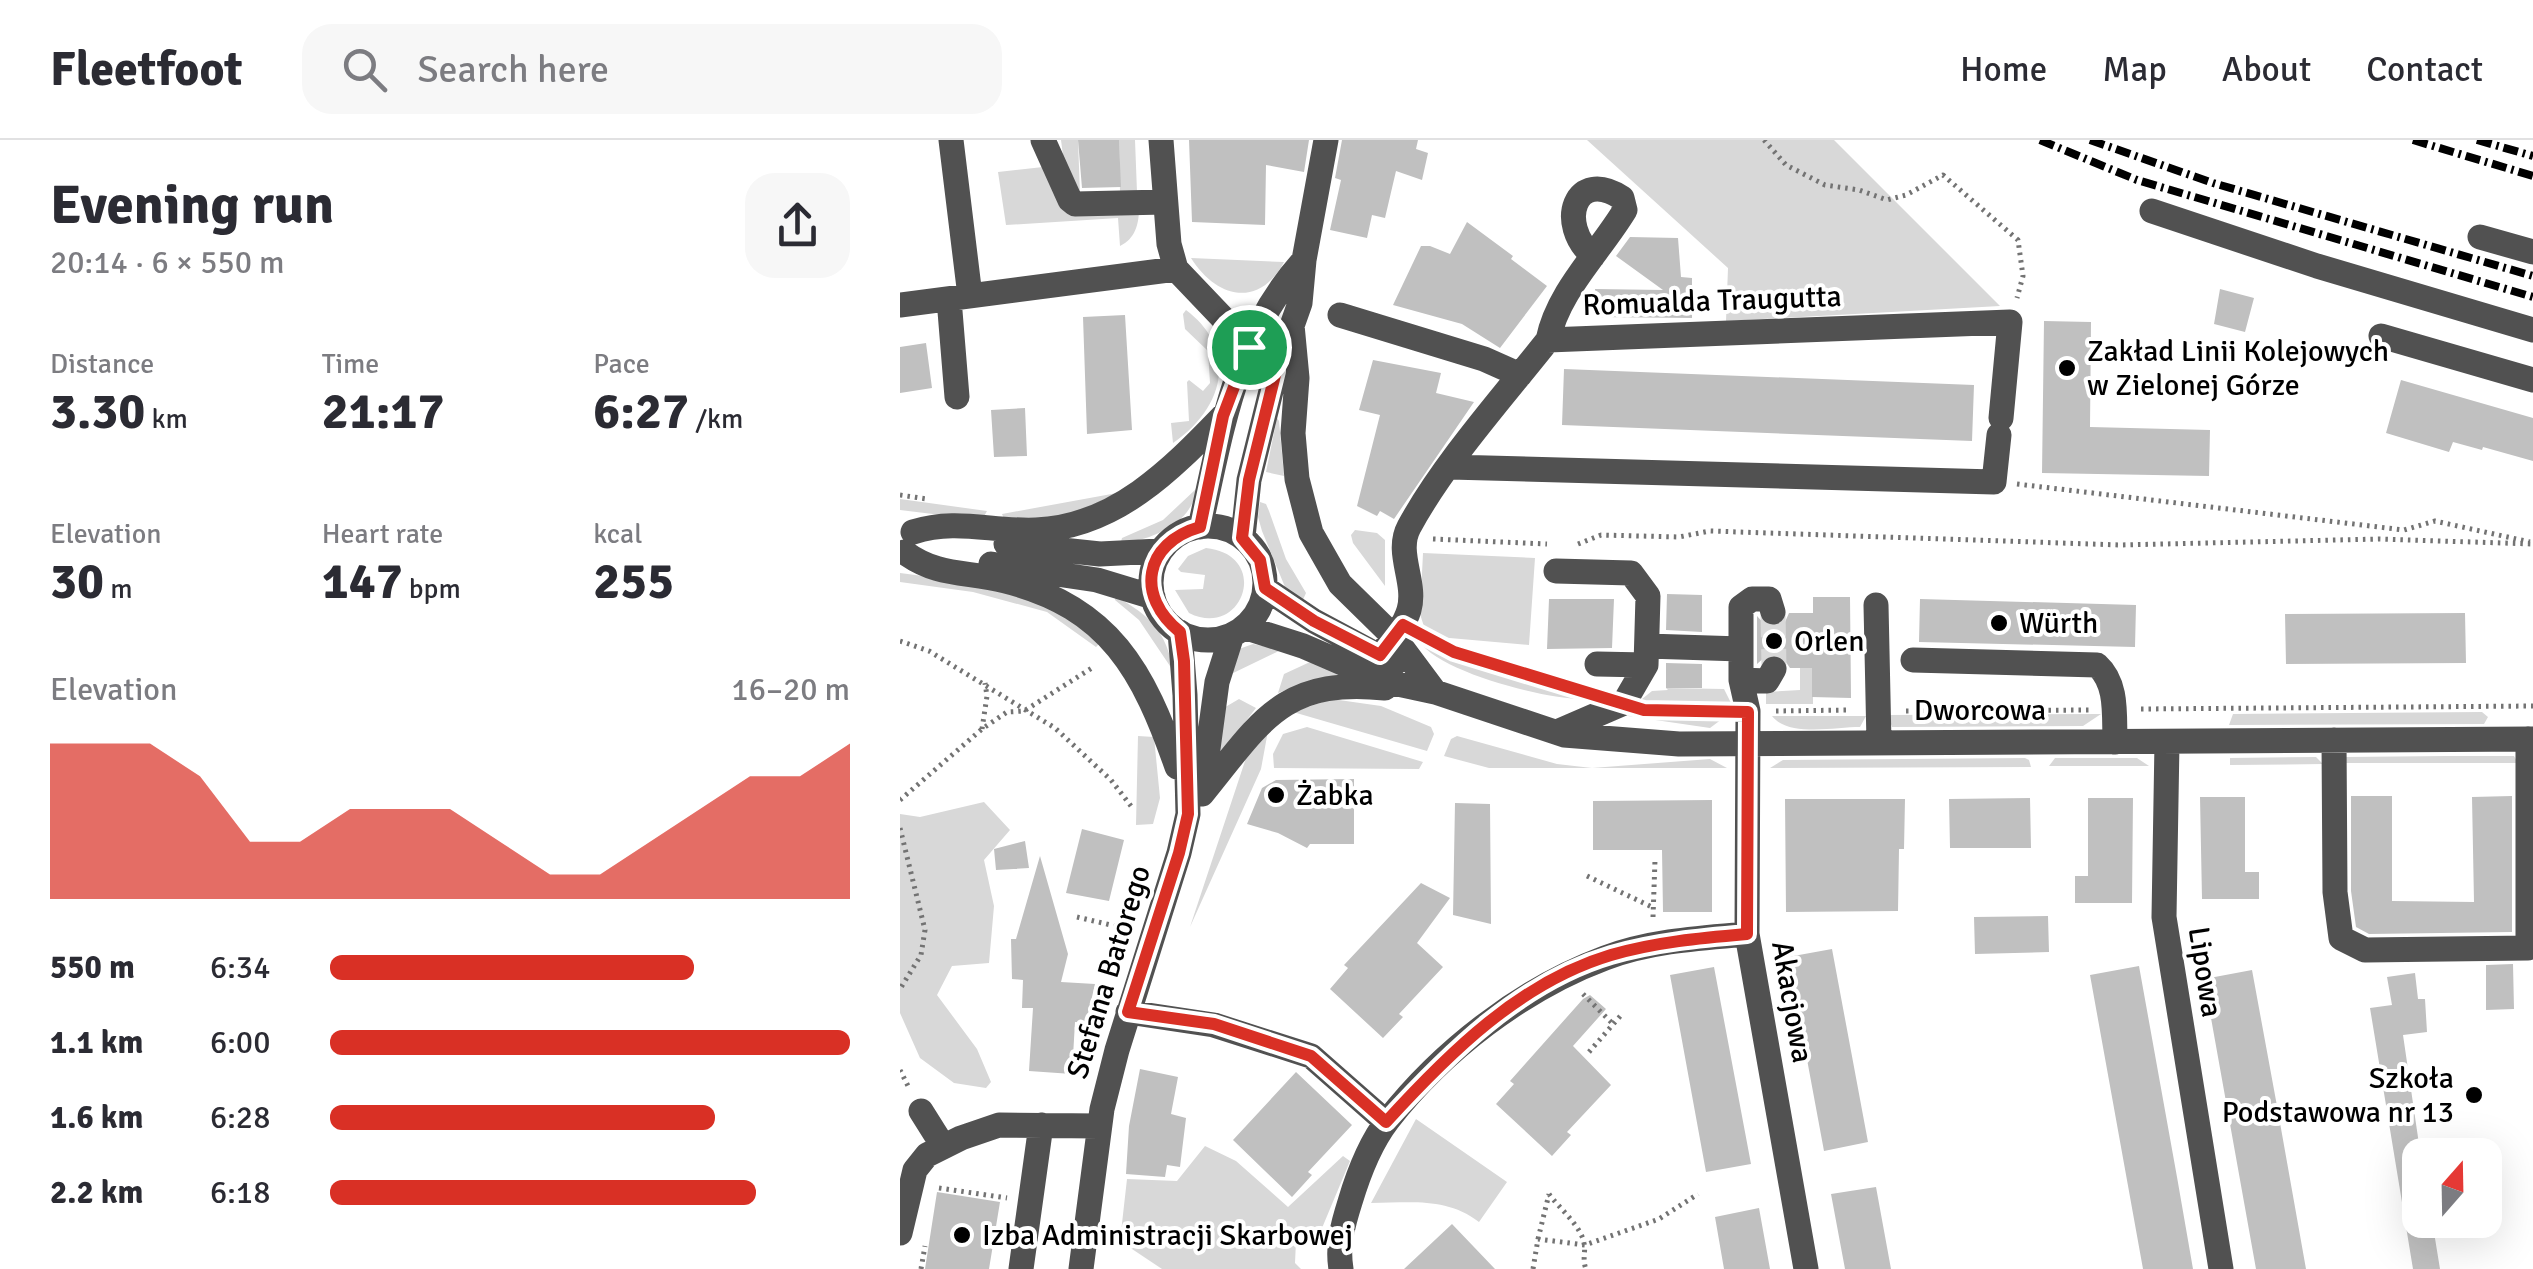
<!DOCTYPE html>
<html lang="en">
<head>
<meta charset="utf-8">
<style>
	body { margin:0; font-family:Signika,sans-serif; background:#f7f7f7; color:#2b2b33; height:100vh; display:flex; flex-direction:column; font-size:38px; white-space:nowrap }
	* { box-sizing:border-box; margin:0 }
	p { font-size:32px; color:#7c7c81 }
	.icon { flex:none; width:55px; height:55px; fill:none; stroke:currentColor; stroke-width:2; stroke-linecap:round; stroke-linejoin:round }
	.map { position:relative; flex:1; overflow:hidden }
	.drawer { display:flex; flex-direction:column; background:#fff; width:900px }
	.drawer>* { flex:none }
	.needle { width:65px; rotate:20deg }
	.buttons { position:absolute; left:1502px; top:998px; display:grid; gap:20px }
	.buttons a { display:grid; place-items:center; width:100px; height:100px; border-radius:20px; background:#fff; box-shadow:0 10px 40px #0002; font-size:50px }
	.pin { position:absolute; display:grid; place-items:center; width:85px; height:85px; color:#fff; margin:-42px; border:5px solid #fff; border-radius:50%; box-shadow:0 2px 10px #0007 }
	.round { display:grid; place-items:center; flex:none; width:105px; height:105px; border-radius:30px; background:#f7f7f7 }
	.head { display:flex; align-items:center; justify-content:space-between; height:170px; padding:0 50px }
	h1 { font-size:55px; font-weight:700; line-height:75px }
	.metrics { display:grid; grid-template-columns:repeat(3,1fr); gap:15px; height:170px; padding:10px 50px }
	.metrics div { display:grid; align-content:center }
	.metrics b { font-size:50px; font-weight:700 }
	.metrics small { font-size:28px; font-weight:400 }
	.metrics p { font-size:28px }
	.chart { height:280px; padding:20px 50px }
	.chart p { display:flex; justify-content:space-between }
	.chart svg { width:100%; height:180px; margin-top:10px; fill:#d93025; opacity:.7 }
	ul { padding:0 50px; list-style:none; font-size:32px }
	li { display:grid; grid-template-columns:160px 120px 1fr; align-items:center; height:75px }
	li i { height:25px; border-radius:12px; background:#d93025 }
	header { display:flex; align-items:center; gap:60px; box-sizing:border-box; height:140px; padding:0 50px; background:#fff; border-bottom:2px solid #e1e1e2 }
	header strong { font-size:48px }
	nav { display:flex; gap:55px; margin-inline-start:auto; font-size:35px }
	.search { width:700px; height:90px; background:#f7f7f7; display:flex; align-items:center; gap:25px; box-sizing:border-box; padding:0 35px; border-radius:30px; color:#7c7c81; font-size:38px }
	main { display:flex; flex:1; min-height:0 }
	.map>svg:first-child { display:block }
	.green { fill:#d8d8d8 }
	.building { fill:#c0c0c0 }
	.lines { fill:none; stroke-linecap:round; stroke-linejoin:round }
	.minor-tunnel { stroke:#d9d9d9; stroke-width:25; stroke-dasharray:25 12; stroke-linecap:butt }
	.path { stroke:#737373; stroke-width:5; stroke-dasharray:2.5 5; stroke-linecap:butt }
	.minor { stroke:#515151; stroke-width:25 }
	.rail { stroke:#000; stroke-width:8; stroke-dasharray:15 5 2.5 5; stroke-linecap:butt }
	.route-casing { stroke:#fff; stroke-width:20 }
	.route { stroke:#d93025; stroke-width:12 }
	.poi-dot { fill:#000; stroke:#fff; stroke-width:4 }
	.labels { text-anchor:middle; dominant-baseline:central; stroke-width:8; stroke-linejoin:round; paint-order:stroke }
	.street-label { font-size:30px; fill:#000; stroke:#fff }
	.poi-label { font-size:30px; fill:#000; stroke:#fff; text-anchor:start }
</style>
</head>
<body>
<header>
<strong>Fleetfoot</strong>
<div class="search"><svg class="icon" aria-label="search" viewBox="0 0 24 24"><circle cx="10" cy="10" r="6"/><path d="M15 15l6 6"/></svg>Search here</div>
<nav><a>Home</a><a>Map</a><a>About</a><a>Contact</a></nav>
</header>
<main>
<section class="drawer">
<div class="head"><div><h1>Evening run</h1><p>20:14 · 6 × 550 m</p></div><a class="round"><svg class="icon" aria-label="share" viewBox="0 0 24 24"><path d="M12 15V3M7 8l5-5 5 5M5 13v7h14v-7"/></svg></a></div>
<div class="metrics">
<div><p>Distance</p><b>3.30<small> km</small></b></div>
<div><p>Time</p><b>21:17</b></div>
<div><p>Pace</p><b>6:27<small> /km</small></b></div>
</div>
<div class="metrics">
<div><p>Elevation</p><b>30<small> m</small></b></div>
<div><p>Heart rate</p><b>147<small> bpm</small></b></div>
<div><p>kcal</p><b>255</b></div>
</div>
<div class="chart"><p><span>Elevation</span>16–20 m</p>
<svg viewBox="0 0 160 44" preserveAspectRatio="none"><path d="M0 44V6L10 6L20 6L30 14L40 30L50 30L60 22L70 22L80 22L90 30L100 38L110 38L120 30L130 22L140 14L150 14L160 6V44z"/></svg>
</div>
<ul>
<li><b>550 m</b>6:34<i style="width:70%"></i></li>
<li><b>1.1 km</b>6:00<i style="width:100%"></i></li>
<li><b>1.6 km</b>6:28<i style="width:74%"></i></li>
<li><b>2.2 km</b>6:18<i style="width:82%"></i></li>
</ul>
</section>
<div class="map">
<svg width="1633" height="1129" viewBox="0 0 1633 1129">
	<rect width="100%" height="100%" fill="#fff"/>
	<path class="green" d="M161,0H178L180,54L220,53L219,0H235L237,52L181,58L164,23Z
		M687,0H934L1100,166L826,181L828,128Z
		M143,27L161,63L239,69C239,84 235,99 220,106L218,78L106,85L98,32Z
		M291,118L384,122C359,169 316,158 291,118Z
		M286,170C339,210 324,268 273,303L271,283L289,281L287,242L289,240L303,251L310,243L308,211L285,189L283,174Z
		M377,278L379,281L384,336L366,332Z
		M296,349C294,382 250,402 221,402L222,398L263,380Z
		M217,353L161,380L105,381L102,374Z
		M0,359L87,371L82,380L0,370Z
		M360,362L366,364L369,371L386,419L406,453L402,462L385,447L362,391L358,377Z
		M455,390L477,393L485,400V446L453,403L451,395Z
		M306,408C372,415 343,500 289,473L275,450L303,449L305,435L281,432L278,429L288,416Z
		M523,413L635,418L629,505L527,496L520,474Z
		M0,433L84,444L150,465L201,502L196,507L147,472L73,452L0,442Z
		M215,456C252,477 265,490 274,532L239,480L215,460Z
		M900,488H913V564H866V552L900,550Z
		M517,497C570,531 630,543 689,559C654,562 530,531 517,497Z
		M353,504L381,510L327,536L339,509Z
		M410,522L442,535L413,540L378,553L384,534Z
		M766,548L824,549L832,565L737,563L752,551L768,550Z
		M339,559L356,568L326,607L318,629L322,569Z
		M432,559L481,566L531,587L534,594L527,611L393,572Z
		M1582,572L1588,577L1584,584L1329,585L1333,574Z
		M730,573L826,576L810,588L728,576Z
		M1201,574L1183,586L992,587L988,575Z
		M872,576H966L960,587C935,587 888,597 872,576Z
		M407,587L523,622L519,629L374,628L373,614L383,594Z
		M368,591L361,629L290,787L346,618Z
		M238,596L254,597L260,658L253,684L236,685Z
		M557,596L657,624L692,628L810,619L827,628H589L544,616L551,599Z
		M1546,616H1614L1618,623H1442L1446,617Z
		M1416,617L1423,624L1330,625V618Z
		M1125,618L1129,620L1131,627L870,628L883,620Z
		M1155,618H1237L1249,626H1149Z
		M84,662L110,690L84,720L94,766L89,823L52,826L37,855L77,909L91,942L86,948L54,943L20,918L0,873V674L20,677Z
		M516,979L607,1042L579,1082C546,1057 511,1063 471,1063Z
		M305,1006L336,1021L388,1067L443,1016L450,1021L417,1100L396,1101L395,1123L401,1129H262L220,1101L227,1039L277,1041Z"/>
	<path class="building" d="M178,0H219L221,47L182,48Z
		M289,0H409L404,32L366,25L365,85L292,82Z
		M442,0H518L516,9L528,13L522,40L496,31L485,78L472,75L467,98L430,90L441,40L435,38Z
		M567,82L613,116L611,119L647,146L600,208L562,184L493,165L521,106H530L550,114Z
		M730,97L778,98L781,137L792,138V178L695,177V149L763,150L716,116Z
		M1320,149L1354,158L1345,192L1314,184Z
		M225,175L232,290L187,294L183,177Z
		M1144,181L1191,182L1190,287L1310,290L1309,336L1142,333Z
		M26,203L32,248L0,253V207Z
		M473,220L541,233L536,253L574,262L494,379L480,371L477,376L457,366L480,275L459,270Z
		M664,229L1074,245L1072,301L662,285Z
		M1501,240L1633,278V321L1583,307L1582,310L1553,302L1549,312L1486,293Z
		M125,268L127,316L94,317L91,270Z
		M767,454L802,455V492L766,490Z
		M913,457H950L951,558L912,557V528H890L881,515H867L857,524V476L868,488L879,487L885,482L889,473H913Z
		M649,459H714L712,508L647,509Z
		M1020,459L1236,465L1235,507L1019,502Z
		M1565,473L1566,523L1386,524L1385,474Z
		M766,523L802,524V548H766Z
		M454,639V704H410L407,708L378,693L347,684L362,648L376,640Z
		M1451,656H1492V761L1574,762L1572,657L1612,656V792L1469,794L1456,787L1451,751Z
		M1300,657H1345V732H1359V759H1302Z
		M1130,658L1131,708H1050L1049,659Z
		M1188,658H1233L1232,763H1175V736H1188Z
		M885,659H1005L1004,709H999L998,771L886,772Z
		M812,660V772H763L762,710H693V661Z
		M555,663L590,664L591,784L553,775Z
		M182,689L224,700L209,761L166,753Z
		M125,701L129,728L96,730L94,709Z
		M140,716L168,814L161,842L195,844L186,883L175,882L172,934L129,931L133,868H122L123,840L112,839L111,799H116Z
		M521,743L550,758L517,803L543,827L499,874L503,877L483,898L430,849L448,828L444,825Z
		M1148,776L1149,812L1075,814L1074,777Z
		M932,809L968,1002L924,1011L888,817Z
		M1613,824L1614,869L1586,870V825Z
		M1239,826L1277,1037L1293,1129H1243L1190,835Z
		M814,827L851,1024L806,1032L770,835Z
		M1352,830L1377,966L1406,1129H1356L1304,839Z
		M1515,833L1518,859H1525L1527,892L1503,895L1520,1011V1080H1532L1540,1129H1513L1470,868L1492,865L1487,837Z
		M690,855L706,869L673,906L711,945L667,992L671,995L652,1016L596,964L614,944L610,941L683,859Z
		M240,929L278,937L271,974L286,978L280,1027L267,1025L265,1037L226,1034L229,986Z
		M396,932L452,985L408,1032L412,1035L392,1057L333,1000Z
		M976,1047L991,1129H945L931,1054Z
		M37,1052L100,1062L89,1129H25Z
		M859,1068L870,1129H824L815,1077Z
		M552,1084L595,1129H504Z"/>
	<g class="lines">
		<path class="minor-tunnel" d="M873,472L874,529"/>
		<path class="path" d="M864,0L886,25L925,45L959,50L987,60L1006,55L1043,35L1118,100L1123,136L1117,158
			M1117,344L1504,390L1535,381L1630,402
			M0,355L27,359
			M533,399L647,404
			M678,404L701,395L779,397L810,391L1220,405L1480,399L1633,404
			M0,501L29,511L155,588L211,640L231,666
			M532,501L554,512L683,552
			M1241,569L1633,566
			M751,570L820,571
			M876,571L950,570
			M1006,571L1190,570
			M82,589L87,556L85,543
			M0,660L82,589L107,572L124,571L195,526
			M0,688L25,790L21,815L0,849
			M687,736L752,767
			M177,777L215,786
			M753,777L755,720
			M683,854L713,884
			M689,912L722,874
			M0,930L10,950
			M39,1048L107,1058
			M649,1054C659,1068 681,1086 684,1103C686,1113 682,1119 686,1129
			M638,1099L649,1054
			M21,1129L25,1106
			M633,1129L638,1099L685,1105L759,1079L798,1054"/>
		<path class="minor" d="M51,0L70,156
			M143,0L170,60L175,64L265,62
			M261,0L269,104L276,129L358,215
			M1252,71L1417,126L1633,190
			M1580,97L1633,112
			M49,159L57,257
			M0,165L276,129
			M440,175L584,219L620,235
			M392,185L397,238L393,293L397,339L411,393L440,444L494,497L535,552
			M1481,196L1633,240
			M648,200C658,151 699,113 725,70L722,58C675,27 656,84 693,116
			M550,327L1094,342L1099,295
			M251 443a57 57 0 1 1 114 0a57 57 0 1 1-114 0Z
			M300,387C322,290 335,196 404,120
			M13,392C57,378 91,392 136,390C215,387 271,330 323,276
			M343,397L349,340L376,231L400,163L404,120L426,0
			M106,404L200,414L260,411
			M4,412C38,437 66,431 105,441C210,467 244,532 277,627
			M91,424L197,440L253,457
			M656,431L731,433L748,456L746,525L724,563L657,592
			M365,448L414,481L494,524
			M976,465L979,603
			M873,472L869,459H852L841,467V540L848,571L847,794L906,1129
			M344,487L403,506L484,541L535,552L664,595L779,604L1633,599
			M747,506L841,509
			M480,515C491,501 504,487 509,470C517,442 495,413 509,387C543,324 603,257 648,200L1110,182L1101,278
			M1013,520L1197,525C1218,544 1214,575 1215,602
			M697,524L746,525
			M841,540L867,541L874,529
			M1434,600L1435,752L1441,798L1465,810L1628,808V599
			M1267,602L1264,777L1321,1129
			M302,653L317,542L332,495
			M302,654C360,583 382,537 485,548
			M228,872L314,885L411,916L486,982
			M21,971L43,1006
			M0,1093L15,1030L27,1015L61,998L99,985L199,986
			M121,1129L141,985
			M181,1129L202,969L217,910L279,713L288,674L285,555L280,492
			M441,1129C437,1106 443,1084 450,1062C458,1035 471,1002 488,980C543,910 622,849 705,818C750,801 800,798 847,794"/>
		<path class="rail" d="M1140,0L1237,40L1633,157
			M1190,0L1313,43L1633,136
			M1513,0L1633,36
			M1577,0L1633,16"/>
	</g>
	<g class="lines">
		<defs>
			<path id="route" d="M349,207L376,231L349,340L342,398L360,420L365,448L414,481L480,515L503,485L554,512L744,570L848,572L847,794C801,798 756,802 711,815C620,842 548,914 486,982L411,916L314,884L228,872L279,713L288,674L284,521L280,492C235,456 244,403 300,387L323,276Z"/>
		</defs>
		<use href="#route" class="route-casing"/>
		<use href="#route" class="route"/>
	</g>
	<g class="poi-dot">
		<circle cx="1167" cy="228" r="10"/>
		<circle cx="1099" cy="483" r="10"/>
		<circle cx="874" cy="501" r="10"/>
		<circle cx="376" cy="655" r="10"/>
		<circle cx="1574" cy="955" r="10"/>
		<circle cx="62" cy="1095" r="10"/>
	</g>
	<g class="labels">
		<g class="street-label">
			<text transform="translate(812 161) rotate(-2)">Romualda Traugutta</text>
			<text x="1080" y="570">Dworcowa</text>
			<text transform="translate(209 832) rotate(-73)">Stefana Batorego</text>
			<text transform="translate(1305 832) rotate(81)">Lipowa</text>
			<text transform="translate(892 862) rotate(80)">Akacjowa</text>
		</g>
		<g class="poi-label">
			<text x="1187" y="211">Zakład Linii Kolejowych<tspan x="1187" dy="34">w Zielonej Górze</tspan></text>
			<text x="1119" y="483">Würth</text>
			<text x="894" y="501">Orlen</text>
			<text x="396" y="655">Żabka</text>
			<text x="1554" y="938" text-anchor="end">Szkoła<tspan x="1554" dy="34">Podstawowa nr 13</tspan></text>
			<text x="82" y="1095">Izba Administracji Skarbowej</text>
		</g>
	</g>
</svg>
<div class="buttons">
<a><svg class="needle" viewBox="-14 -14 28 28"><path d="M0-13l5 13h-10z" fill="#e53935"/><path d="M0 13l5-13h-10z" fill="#7c7c81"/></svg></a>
</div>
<div class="pin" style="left:349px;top:207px;background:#1e9e55"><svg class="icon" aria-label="arrive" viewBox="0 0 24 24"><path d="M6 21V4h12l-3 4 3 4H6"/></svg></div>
</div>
</main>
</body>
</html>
